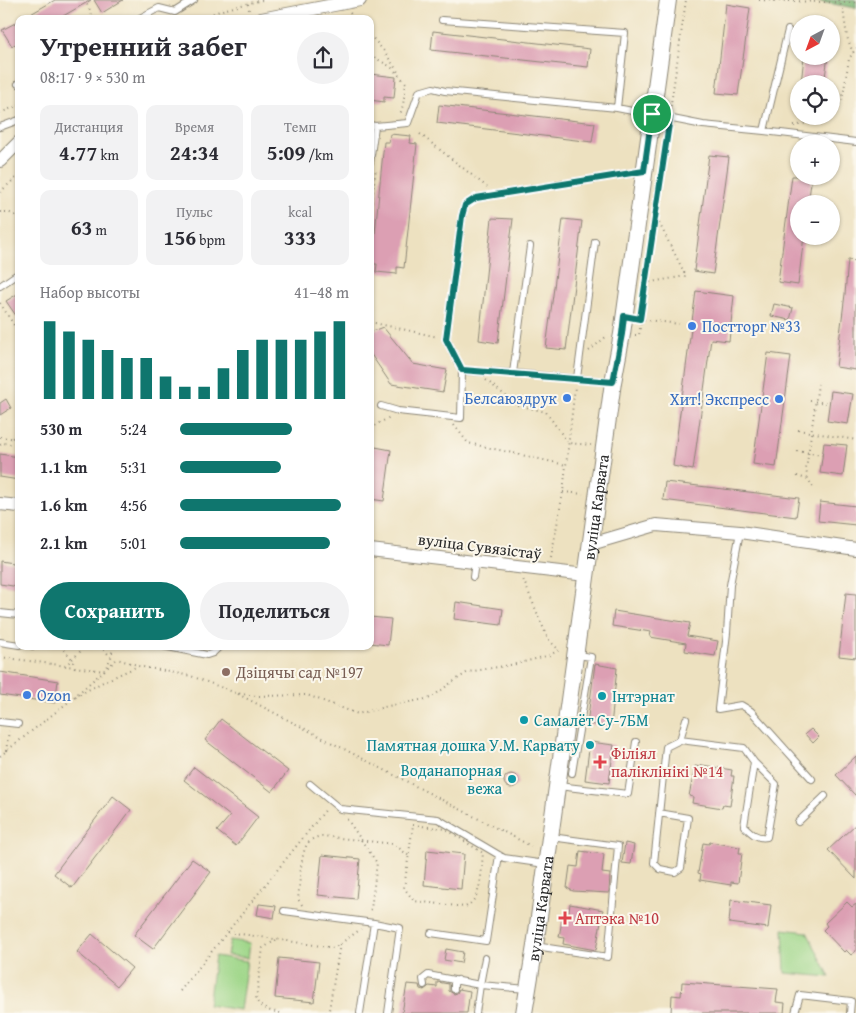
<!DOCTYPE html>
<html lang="ru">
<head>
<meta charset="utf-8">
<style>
	body { margin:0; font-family:"Gentium Book Plus",serif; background:#f2f2f3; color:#2b2b33; height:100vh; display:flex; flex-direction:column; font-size:19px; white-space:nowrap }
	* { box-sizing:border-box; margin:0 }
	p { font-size:16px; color:#7c7c81 }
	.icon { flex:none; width:28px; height:28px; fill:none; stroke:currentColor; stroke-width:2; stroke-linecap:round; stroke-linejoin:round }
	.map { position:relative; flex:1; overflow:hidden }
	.drawer { position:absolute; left:15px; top:15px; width:359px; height:635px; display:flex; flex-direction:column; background:#fff; border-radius:10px; box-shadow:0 1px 4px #0004 }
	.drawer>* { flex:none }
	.needle { width:32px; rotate:221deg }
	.fabs { position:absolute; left:790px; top:15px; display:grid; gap:10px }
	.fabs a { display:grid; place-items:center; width:50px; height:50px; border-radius:50%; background:#fff; box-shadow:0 1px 4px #0004; font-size:25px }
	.pin { position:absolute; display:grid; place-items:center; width:42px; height:42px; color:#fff; margin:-21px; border:2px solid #fff; border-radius:50%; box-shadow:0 1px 5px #0007 }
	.round { display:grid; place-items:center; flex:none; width:52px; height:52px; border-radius:26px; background:#f2f2f3 }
	.headline { display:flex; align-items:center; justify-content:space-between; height:85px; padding:0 25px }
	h1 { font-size:28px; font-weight:700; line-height:38px }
	.figures { display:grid; grid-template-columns:repeat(3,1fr); gap:8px; height:85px; padding:5px 25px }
	.figures div { display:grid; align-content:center; border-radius:10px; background:#f2f2f3; text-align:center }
	.figures b { font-size:21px; font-weight:700 }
	.figures small { font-size:14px; font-weight:400 }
	.figures p { font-size:14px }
	.chart { height:140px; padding:10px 25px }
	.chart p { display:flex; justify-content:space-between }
	.chart svg { width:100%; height:90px; margin-top:5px; stroke:#0f766e; stroke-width:6 }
	.action { display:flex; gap:10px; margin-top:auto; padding:10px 25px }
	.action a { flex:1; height:58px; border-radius:30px; background:#0f766e; color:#fff; font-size:20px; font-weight:700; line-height:58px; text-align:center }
	.action a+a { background:#f2f2f3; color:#2b2b33 }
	ul { padding:0 25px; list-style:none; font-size:16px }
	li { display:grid; grid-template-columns:80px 60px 1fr; align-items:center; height:38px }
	li i { height:12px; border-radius:6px; background:#0f766e }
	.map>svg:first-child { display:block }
	.green { fill:#9ed688; stroke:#64805a }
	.forest { fill:#7eb774; stroke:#547150 }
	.building { fill:#dc9fb3 }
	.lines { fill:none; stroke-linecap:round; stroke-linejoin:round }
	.service-casing { stroke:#8c8676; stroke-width:8 }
	.minor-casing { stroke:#8c8676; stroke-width:14 }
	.tertiary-casing { stroke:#8c8676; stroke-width:18 }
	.path { stroke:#8c8676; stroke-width:2; stroke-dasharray:1 4; stroke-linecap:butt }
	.service { stroke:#fff; stroke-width:6 }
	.minor { stroke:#fff; stroke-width:12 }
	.tertiary { stroke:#fff; stroke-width:16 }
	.route-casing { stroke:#fff; stroke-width:10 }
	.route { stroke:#0f766e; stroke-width:6 }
	.shop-dot { fill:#3f7fe0; stroke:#fbf7ec; stroke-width:2 }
	.education-dot { fill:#8d6e63; stroke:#fbf7ec; stroke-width:2 }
	.culture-dot { fill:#0f9aa8; stroke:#fbf7ec; stroke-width:2 }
	.health-dot { fill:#e0444e; stroke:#fbf7ec; stroke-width:2 }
	.labels { text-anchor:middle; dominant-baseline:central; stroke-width:4; stroke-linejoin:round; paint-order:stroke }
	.shop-label { font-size:16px; fill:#366cbe; stroke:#fbf7ec; text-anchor:start }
	.street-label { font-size:16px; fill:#2b2b2b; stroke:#fbf7ec }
	.education-label { font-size:16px; fill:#785e54; stroke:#fbf7ec; text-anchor:start }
	.culture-label { font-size:16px; fill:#0d838f; stroke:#fbf7ec; text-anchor:start }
	.health-label { font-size:16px; fill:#be3a42; stroke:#fbf7ec; text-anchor:start }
</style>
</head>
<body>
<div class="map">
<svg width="856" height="1013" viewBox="0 0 856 1013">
	<rect width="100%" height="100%" fill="#fbf7ec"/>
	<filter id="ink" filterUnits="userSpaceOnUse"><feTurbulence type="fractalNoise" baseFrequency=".02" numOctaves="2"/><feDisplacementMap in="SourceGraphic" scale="10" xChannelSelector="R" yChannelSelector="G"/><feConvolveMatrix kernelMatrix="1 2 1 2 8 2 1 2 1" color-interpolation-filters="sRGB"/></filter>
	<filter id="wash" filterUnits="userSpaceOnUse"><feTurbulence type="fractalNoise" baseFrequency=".0096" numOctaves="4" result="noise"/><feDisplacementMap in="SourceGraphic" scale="20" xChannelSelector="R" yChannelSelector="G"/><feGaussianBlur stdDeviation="1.12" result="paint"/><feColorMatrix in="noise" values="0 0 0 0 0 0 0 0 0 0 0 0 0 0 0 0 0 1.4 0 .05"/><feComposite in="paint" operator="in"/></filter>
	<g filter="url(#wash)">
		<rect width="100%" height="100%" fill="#ede1c0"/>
		<path class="green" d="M783,929L807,932L830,977L785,973Z
			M230,940L250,943L248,958L227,955Z
			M215,956L247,961L240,1010L208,1005Z"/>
		<path class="forest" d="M809,0H856V8Z"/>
		<g id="blocks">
			<path class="building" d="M55,0H91L58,19H22Z
				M94,0H123L102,13Z
				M726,4L750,8L738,95L716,93Z
				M19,21V42L12,46L2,30Z
				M433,31L590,49L588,67L431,50Z
				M804,56H828L824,84H801Z
				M370,74L396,77L394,98L384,97V102L370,100Z
				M439,105L595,123L592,142L437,123Z
				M390,134L411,136L410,143L417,144L404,268L397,267V274L376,272L377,264H372L384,142H389Z
				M709,155L729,157L713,274L694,271Z
				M792,176H812L808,204H799V236H804L798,285L778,282Z
				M492,218L513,219L498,343L479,340Z
				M563,219L582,221L566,350L546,348Z
				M848,260L856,261V370L836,367L845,294Z
				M696,291L734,296L729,341L711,339L693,470L673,466Z
				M19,293V320L6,301Z
				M774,304L793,308L790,320L771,316Z
				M383,327L413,364L447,370L443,392L391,384L370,353V332Z
				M768,353L791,356L776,467L753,464Z
				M831,391L853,394L848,424L827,421Z
				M6,399L11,408L0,415V403Z
				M824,443L847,445L843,476L820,473Z
				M370,446L391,450L384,501L370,499Z
				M0,454L19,457V480L0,477Z
				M665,482L799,498L796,517L663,500Z
				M820,502L856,506V525L818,521Z
				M0,561L19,564V587L0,584Z
				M846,593L856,594V658L839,656Z
				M456,602L503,609L501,625L454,619Z
				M614,611L690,623L687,636L718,641L715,656L685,651L686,643L650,637L651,632L612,626Z
				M370,617L391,619L388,645L370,643Z
				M595,664L617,668L611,726L587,724Z
				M0,672L58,681L55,703L0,695Z
				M221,719L288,771L272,792L205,740Z
				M811,729L819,737L813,743L805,734Z
				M590,742L614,745L609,783L585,780Z
				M856,756V796L836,775Z
				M702,765L732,770L731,776H734L730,806L723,805L722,808L692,803L693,797L689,796L695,766L701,767Z
				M194,767L258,817L236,846L217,831L230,816L184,780Z
				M504 781a7 7 0 1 1 14 0a7 7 0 1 1-14 0Z
				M113,796L131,810L72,888L54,874Z
				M856,824V879L828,850Z
				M710,842L740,847L739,853H742L738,883L731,882V885L700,880L701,874L698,873L703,843L709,844Z
				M625,843L634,845L631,864L622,863Z
				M427,850L464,854L461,889L424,885Z
				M580,851L604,854L602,873L610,874L609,893L573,891L567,888L570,866L578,867Z
				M322,855L360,859L356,899L318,895Z
				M192,859L211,872L153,949L134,935Z
				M731,900L771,905L768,928L729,923Z
				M847,902L852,907L856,904V951L851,955L846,950L844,952L823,930L827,926L825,923Z
				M259,904L276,906L274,918L257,915Z
				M570,904L603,910L596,950L563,944L564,938L559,937L563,915L568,916Z
				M92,934L132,968L117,986L77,952Z
				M446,949L463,952L461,963L444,960Z
				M279,958L319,962L314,1002L275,998Z
				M437,982L449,984V991L454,994L457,993L459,989L470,991L467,1013H402L407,984L419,985L420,989L424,990L429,986L437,987Z
				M682,982L778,989L776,1002L785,1003L784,1013H671L672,995L681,996Z"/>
		</g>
	</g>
	<g filter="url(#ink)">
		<use href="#blocks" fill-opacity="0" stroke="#8c8676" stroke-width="1"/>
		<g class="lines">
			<defs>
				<path id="service" d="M138,19L159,8L175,12L194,0
					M442,20L625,33L617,108
					M18,84L19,83
					M370,125L375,126L370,162
					M375,126L408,123L419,92L433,88L445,91L617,108L703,125L764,131L788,30
					M0,127L19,120
					M764,131L856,142
					M0,286L16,275
					M462,371L513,373L530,246
					M513,373L612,382
					M577,378L595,242
					M381,406L398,411L461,418L462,371L446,339L462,216L465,205L476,198L644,171
					M740,532L730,585L727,633L718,709L741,705L751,711L812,779
					M473,577L475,562
					M0,613L19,615
					M0,642L19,645
					M33,646H37
					M163,646L207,655L213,653L220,646
					M0,722L18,724
					M680,740L744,748L754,762L744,826C751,833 757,839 767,837L776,784L754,762
					M572,773L591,657L577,655
					M310,784L340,809L438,819L504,858L545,864
					M558,786L628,794L636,742
					M659,813L688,818L681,868L675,872L660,869L654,863L666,747L680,740L686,719
					M798,822L825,796
					M284,911L374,923
					M431,933L486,941L499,855
					M535,946L608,957L618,846L551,837
					M424,985L423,979L428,975L480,985L485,958
					M454,989V983L458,980
					M360,1013L374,923L400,928L388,1013
					M476,1013L480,985L527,989
					M795,1013L800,995L851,1001L850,1013"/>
				<path id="minor" d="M261,19L360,0
					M0,161L19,142
					M0,504L19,506
					M591,544L656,525L740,532L856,549
					M370,550L586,575"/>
				<g id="tertiary">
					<path id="s1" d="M524,1013L535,946L613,382L622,334L668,0"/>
				</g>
			</defs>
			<use href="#service" class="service-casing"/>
			<use href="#minor" class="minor-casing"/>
			<use href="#tertiary" class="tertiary-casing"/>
			<path class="path" d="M85,0L94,19
				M759,0L856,3
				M838,0L843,9L847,37L853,53
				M248,4L250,16
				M350,13L355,19
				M199,19L222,10L262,0
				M370,35L384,51L398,72
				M370,55L391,67L406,83L403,105L400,115
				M831,110L842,102L849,59L856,48
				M670,111L686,0
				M0,113L19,105
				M794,126L815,121L822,116
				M420,134L487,187
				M0,192L19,175
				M0,212H8L19,217
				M370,217L376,168
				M645,283L686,276L656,217
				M0,303L19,333
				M639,319L679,324
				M370,322L438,337
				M635,335H639L668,128
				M589,351L608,335
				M486,380L517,405L546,412L568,443L591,445
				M810,401L829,403
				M454,425L468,443L566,465
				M370,428L390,417
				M798,430L856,440
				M0,437L19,439
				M12,438L19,435
				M0,445L3,443L19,445
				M797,451L822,455
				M797,476L807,479
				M813,487L808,479L806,470L818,384
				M563,492L583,494
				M551,558L563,492L575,387
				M61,646L72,659L75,668
				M100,646L111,657
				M0,657L104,671L111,658L113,646
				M65,666L86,646
				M238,694L531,846
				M74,697L117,659L137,665
				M71,699L103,682L138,666L191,676L236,693L256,696L307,695L358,714L388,706L431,698L448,685L468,672L516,664L550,655L559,650L548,639L523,579
				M6,751L9,731
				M0,756L71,700
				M347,819L377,863L371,909L367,912
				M413,825L446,829L483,853C481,870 483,899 465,907L414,901L404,888Z
				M302,905L298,899C300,885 300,853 308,843C312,838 317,837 322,836L394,844L409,856
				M228,932L334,948L361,929
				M276,940L263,948L256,999C261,1010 270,1011 282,1013
				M180,991L327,808
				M326,1013L329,1010L340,944"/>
			<use href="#service" class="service"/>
			<use href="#minor" class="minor"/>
			<use href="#tertiary" class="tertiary"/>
		</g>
	</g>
	<g class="lines" filter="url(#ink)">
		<defs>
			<path id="route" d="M652,114L670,117L640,319L624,316L622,334L613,382L462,370L446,339L462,216L465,205L476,198L644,171Z"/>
		</defs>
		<use href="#route" class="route-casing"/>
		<use href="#route" class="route"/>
	</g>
	<g class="shop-dot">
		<circle cx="692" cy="326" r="5"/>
		<circle cx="567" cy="398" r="5"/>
		<circle cx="779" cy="399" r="5"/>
		<circle cx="27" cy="695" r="5"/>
	</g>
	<circle class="education-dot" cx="226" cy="672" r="5"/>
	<g class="culture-dot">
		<circle cx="602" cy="696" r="5"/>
		<circle cx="524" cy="720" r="5"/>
		<circle cx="590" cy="745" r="5"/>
		<circle cx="512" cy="779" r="5"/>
	</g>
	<g class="health-dot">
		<path d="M597.5 754.5h5v5h5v5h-5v5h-5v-5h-5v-5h5z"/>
		<path d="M562.5 910.5h5v5h5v5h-5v5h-5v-5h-5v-5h5z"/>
	</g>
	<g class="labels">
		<g class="shop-label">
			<text x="702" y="326">Постторг №33</text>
			<text x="557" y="398" text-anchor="end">Белсаюздрук</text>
			<text x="769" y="399" text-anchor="end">Хит! Экспресс</text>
			<text x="37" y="695">Ozon</text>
		</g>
		<g class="street-label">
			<text stroke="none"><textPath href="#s1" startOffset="511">вуліца Карвата</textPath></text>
			<text transform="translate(480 546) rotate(7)">вуліца Сувязістаў</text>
			<text stroke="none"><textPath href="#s1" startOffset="106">вуліца Карвата</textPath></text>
		</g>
		<g class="education-label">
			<text x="236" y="672">Дзіцячы сад №197</text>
		</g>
		<g class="culture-label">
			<text x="612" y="696">Інтэрнат</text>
			<text x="534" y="720">Самалёт Су-7БМ</text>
			<text x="580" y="745" text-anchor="end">Памятная дошка У.М. Карвату</text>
			<text x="502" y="770" text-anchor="end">Воданапорная<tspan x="502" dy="18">вежа</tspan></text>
		</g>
		<g class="health-label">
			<text x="611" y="753">Філіял<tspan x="611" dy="18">паліклінікі №14</tspan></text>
			<text x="575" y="918">Аптэка №10</text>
		</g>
	</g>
</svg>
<div class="fabs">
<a><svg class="needle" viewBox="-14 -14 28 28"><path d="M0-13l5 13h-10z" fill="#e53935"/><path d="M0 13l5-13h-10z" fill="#7c7c81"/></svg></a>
<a><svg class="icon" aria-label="locate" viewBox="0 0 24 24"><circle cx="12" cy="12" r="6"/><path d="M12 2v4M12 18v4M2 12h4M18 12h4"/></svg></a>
<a>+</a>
<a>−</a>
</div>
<div class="pin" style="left:652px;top:114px;background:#1e9e55"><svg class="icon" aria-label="arrive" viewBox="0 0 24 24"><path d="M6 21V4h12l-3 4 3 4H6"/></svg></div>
<section class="drawer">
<div class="headline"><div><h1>Утренний забег</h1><p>08:17 · 9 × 530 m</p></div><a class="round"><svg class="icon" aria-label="share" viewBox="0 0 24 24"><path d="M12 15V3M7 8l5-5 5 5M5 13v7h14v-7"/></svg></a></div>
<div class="figures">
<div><p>Дистанция</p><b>4.77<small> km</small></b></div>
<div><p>Время</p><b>24:34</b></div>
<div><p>Темп</p><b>5:09<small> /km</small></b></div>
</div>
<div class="figures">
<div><b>63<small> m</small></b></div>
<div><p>Пульс</p><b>156<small> bpm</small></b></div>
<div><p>kcal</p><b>333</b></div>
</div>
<div class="chart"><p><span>Набор высоты</span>41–48 m</p>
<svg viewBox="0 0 160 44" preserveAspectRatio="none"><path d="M5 44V6M15 44V11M25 44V15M35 44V20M45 44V24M55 44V24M65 44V33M75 44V38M85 44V38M95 44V29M105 44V20M115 44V15M125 44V15M135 44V15M145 44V11M155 44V6"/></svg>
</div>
<ul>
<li><b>530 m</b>5:24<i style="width:66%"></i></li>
<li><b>1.1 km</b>5:31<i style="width:60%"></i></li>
<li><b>1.6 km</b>4:56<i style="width:95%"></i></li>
<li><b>2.1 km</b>5:01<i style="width:89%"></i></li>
</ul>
<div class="action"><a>Сохранить</a><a>Поделиться</a></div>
</section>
</div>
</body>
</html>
